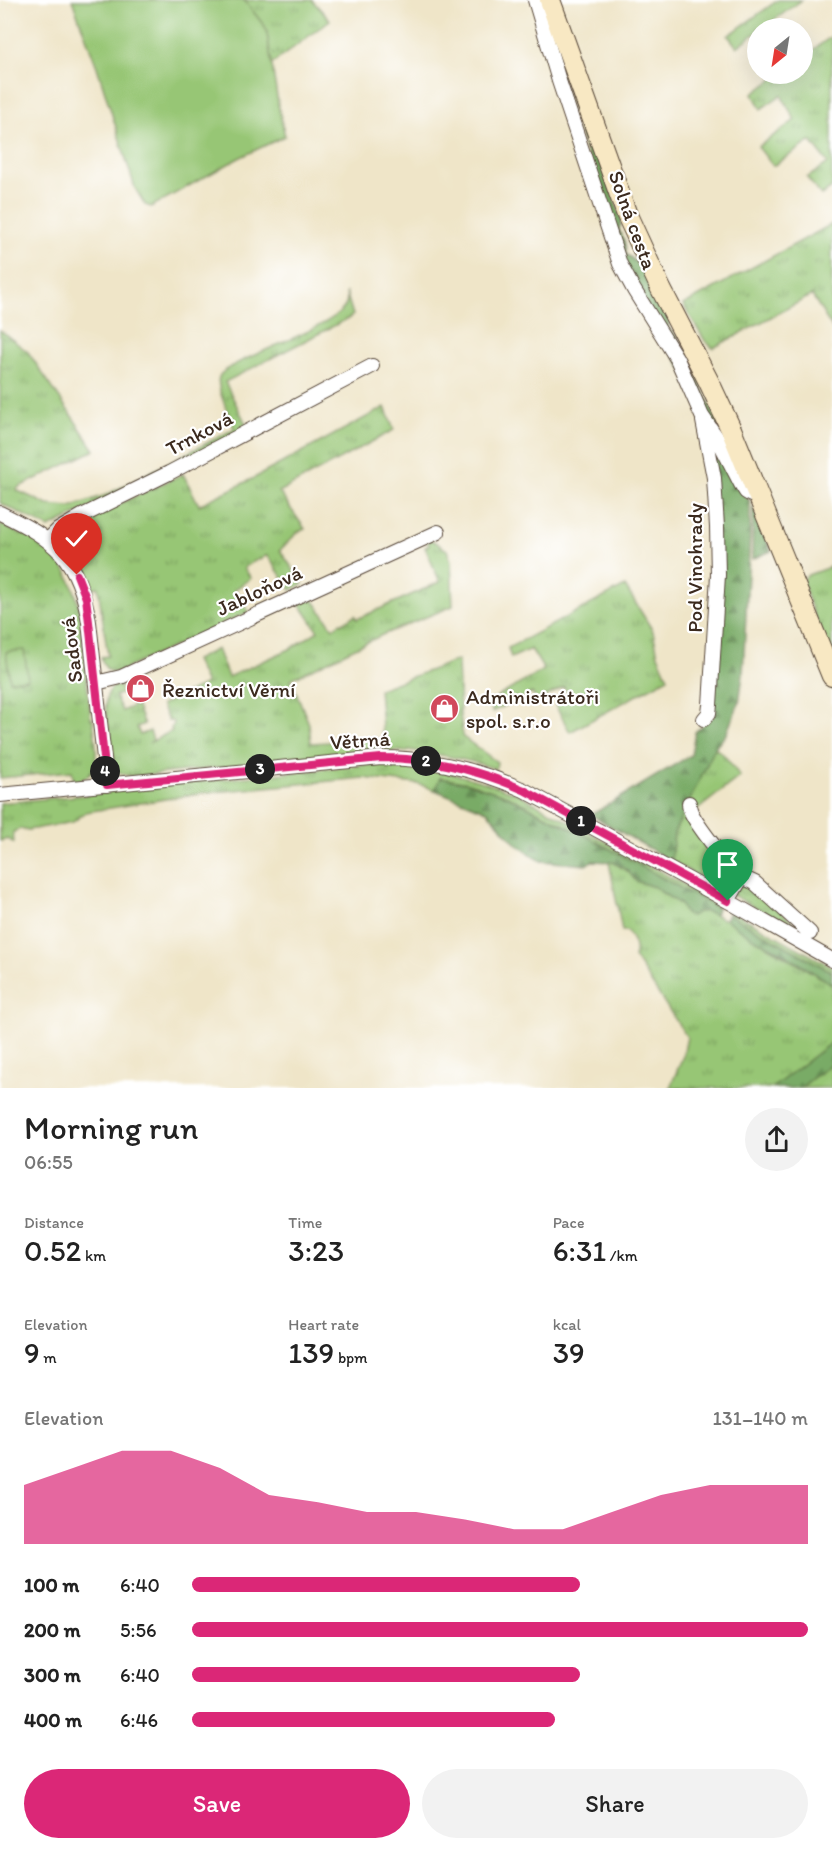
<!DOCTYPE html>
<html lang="en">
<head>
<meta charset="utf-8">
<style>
	body { margin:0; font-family:Itim,sans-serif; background:#f2f2f2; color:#222; height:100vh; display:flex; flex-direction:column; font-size:22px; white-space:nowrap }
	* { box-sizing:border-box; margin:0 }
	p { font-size:20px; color:#767676 }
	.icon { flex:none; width:33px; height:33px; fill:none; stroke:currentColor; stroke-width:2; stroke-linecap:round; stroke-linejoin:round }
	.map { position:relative; height:1088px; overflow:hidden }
	.side { display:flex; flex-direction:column; background:#fff; flex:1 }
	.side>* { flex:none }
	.needle { width:39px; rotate:210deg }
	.tools { position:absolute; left:747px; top:18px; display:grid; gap:12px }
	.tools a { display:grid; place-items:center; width:66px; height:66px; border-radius:50%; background:#fff; box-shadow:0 6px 24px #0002; font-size:30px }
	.pin { position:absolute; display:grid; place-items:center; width:51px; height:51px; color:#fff; margin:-62px -26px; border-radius:50% 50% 50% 0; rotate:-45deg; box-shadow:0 0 6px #0007 }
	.pin .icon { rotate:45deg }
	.km { position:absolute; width:30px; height:30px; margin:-15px; border-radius:50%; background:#222; color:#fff; font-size:16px; line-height:30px; text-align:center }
	.round { display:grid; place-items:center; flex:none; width:63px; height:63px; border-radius:32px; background:#f2f2f2 }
	.overview { display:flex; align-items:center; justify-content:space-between; height:102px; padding:0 24px }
	h1 { font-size:33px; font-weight:600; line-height:45px }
	.stats { display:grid; grid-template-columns:repeat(3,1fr); gap:9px; height:102px; padding:6px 24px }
	.stats div { display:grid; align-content:center }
	.stats b { font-size:30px; font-weight:600 }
	.stats small { font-size:16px; font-weight:400 }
	.stats p { font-size:16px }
	.chart { height:168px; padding:12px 24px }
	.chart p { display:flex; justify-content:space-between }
	.chart svg { width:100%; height:108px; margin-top:6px; fill:#db2777; opacity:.7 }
	.primary-button { display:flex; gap:12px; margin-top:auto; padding:12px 24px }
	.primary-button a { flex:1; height:69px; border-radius:36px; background:#db2777; color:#fff; font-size:24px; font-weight:600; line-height:69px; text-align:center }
	.primary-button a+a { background:#f2f2f2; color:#222 }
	ul { padding:0 24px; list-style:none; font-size:20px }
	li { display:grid; grid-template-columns:96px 72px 1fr; align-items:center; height:45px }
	li i { height:15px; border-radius:8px; background:#db2777 }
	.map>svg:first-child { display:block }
	.grass { fill:url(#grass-tufts); stroke:#69784a; stroke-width:1.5 }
	.forest { fill:url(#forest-firs); stroke:#5a6a42; stroke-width:1.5 }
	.garden { fill:#97c675; stroke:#69784a; stroke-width:1.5 }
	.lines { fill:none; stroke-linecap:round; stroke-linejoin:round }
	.street-casing { stroke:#564638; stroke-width:16 }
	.secondary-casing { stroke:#564638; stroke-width:22 }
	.street { stroke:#fff; stroke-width:14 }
	.secondary { stroke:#f8e8c3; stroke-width:20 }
	.route-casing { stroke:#fff; stroke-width:12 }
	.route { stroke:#db2777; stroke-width:8 }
	.labels { text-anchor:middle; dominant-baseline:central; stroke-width:4.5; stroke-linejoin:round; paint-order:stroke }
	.street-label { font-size:21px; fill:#3b2a1e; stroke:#fff }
	.poi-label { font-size:21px; fill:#3b2a1e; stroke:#fff; text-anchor:start }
</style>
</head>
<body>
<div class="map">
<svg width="832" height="1088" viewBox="0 0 832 1088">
	<defs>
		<pattern id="grass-tufts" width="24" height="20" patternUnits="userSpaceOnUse" patternTransform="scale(1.5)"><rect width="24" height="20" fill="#97c675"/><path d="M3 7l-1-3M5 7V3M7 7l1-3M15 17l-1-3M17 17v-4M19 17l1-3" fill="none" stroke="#7ca15f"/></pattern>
		<pattern id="forest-firs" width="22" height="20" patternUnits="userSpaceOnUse" patternTransform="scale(1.5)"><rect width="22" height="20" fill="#79ab66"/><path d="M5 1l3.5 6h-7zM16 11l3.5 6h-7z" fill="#648b53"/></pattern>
	</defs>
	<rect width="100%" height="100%" fill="#fff"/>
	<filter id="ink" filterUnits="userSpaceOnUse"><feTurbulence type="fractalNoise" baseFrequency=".0167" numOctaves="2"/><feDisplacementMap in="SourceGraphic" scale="12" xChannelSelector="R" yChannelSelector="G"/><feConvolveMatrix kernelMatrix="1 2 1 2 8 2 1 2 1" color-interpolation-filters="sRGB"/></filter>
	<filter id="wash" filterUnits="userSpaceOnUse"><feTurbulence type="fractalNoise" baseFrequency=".008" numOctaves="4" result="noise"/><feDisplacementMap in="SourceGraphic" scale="24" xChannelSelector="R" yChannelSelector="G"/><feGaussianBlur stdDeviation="1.35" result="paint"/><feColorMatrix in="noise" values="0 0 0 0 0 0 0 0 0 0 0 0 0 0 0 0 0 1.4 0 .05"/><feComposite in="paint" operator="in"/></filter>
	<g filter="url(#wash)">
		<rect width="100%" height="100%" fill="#efe5c8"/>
		<path class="grass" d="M244,0H312L330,20L272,64L266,28Z
			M778,0H802L763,28H758L757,32L737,47L728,36Z
			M832,36V188L821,195L807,178L828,163L811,141L773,166L758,147L795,120L781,95L761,109L753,94L780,74H802L803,57Z
			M832,224V328L812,295L713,348L705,341L683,305Z
			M346,292L353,315L349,318L225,382L248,428L49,528L0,503V330L28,352L95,450L19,487L16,490L48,505L70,507L106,495L234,429C231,416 215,388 219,377C224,361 324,332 343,309C348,304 347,298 346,292Z
			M385,407L394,430L279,492L305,529L298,532L280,550L303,584L291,590L267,555L260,560L259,558L244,568L251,578L234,590L249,612L116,673C107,672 103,666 101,657L108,656L98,587L89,589L87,577L61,541L63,536L98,514L183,474L199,505L256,477Z
			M0,524L21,535L24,533C32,538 41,543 48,549C71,568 78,599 83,627L81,628L91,719H93C95,742 105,776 74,782L72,771L0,778Z
			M432,540L447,550L451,562L453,606L382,635L291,679L309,724L311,743L383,739L379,689L458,660L460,714L463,737L497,762L496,769C467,759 439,754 408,750L407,752L397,751L311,758L137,776C108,776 109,757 106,734L109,733C107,716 99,693 118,684L123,693L115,696L122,711L136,705L144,724L137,727L140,735L150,731L153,740L149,743L172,731L171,728L174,724L172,721L168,720L161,705L206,684L195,660L217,649L228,677L292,648L318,631L299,603L311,597L333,628L340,623L341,624L355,615L357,619L440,582L425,547L429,545L427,541Z
			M832,566V665L802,581L808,575Z
			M625,586L653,631L658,655L668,678L570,732L555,705L570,697L564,687L537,701L532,693L492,712L490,701L544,670L531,649L511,658L508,648Z
			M715,748L724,755L740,776L696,811L689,801Z
			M374,764C428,766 469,775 520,795L716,902L717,908L592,839L507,796L468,783L440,778L435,790L418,784L363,778L202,793L86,812L73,822L28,830L20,829L13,832L14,843L8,839L0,841V803L87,795L88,793Z
			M684,812L754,887L809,937L671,861L674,833Z
			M609,862H613L650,885L657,888L661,892L680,904L685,914L708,911L723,919H725C759,942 796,963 832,984V1042L773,1088H670L683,1056L687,1037L634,957C638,948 633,939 627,931H622Z
			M731,911L832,967V972L728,914Z
			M832,1063V1088H800Z"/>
		<path class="forest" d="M541,0L562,57L563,65L582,122L583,130L590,149L596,151L622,220L619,230C624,239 627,244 625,254C647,265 658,299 669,321L668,329L677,336L720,426L718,428H715L627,272L586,151Z
			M708,429L738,484L750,502V533L743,675L739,703L726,734L715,748L674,833L671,861L591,815L691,755L695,732L711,718L718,580Z
			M753,506L771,551L752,559Z
			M440,778L468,783L507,796L592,839L717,908L715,915C707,910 698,910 691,916L685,914L680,904L661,892L657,888L636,881L627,870L613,862L592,861L586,865L541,861L516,844L487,811L435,790Z
			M728,914L832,972V984L775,949L753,938L725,919Z
			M832,1042V1063L800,1088H772Z"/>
		<path class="garden" d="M72,0H244L266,28L279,109L285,136L239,158L151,207L145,205L135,188L97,67Z
			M24,650L28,679L10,681L6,652Z"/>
	</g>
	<g filter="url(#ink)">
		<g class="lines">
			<defs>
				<path id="street" d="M535,0L559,81L620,264L634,290L677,359L702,416L719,441L741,484L746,492L751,495L759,496
					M703,421L714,478L717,527L718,575L710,705L709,713L704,719
					M0,513C56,540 79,559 89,622L107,785
					M48,540L58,530L82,516L169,473L372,366
					M96,683L121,677L438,532
					M0,795L381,758C431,758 478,770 524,790L728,901L832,960
					M689,803C689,808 689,807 691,812C696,824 732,871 742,877L728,901
					M742,877L755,883L810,933"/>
				<path id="secondary" d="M550,0L627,215L661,289L709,382L731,429L832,676"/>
			</defs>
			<use href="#street" class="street-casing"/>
			<use href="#secondary" class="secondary-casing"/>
			<use href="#street" class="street"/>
			<use href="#secondary" class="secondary"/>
		</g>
	</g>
	<g class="lines" filter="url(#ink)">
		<defs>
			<path id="route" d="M77,575L86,598L89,622L107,785L381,758C431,758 478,770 524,790L728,901"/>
		</defs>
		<use href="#route" class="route-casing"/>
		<use href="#route" class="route"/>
	</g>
	<defs>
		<symbol id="shop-disc" viewBox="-11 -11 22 22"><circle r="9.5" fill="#d1495b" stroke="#fff"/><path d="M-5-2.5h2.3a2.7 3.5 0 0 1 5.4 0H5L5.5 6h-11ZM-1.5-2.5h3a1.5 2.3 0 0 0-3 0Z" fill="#fff"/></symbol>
	</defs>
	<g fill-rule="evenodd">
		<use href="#shop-disc" x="124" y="672" width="33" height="33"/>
		<use href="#shop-disc" x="428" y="692" width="33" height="33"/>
	</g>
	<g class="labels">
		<g class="street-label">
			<text transform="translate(633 220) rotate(70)">Solná cesta</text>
			<text transform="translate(199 433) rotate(-28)">Trnková</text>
			<text transform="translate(694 568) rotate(-90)">Pod Vinohrady</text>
			<text transform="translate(259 590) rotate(-25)">Jabloňová</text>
			<text transform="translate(71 650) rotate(-97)">Sadová</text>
			<text transform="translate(360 740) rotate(-4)">Větrná</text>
		</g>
		<g class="poi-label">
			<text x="162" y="689">Řeznictví Věrní</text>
			<text x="466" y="696">Administrátoři<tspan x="466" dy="24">spol. s.r.o</tspan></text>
		</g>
	</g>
</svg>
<div class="tools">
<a><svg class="needle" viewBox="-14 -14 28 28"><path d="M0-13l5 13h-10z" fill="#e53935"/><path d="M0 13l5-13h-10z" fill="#767676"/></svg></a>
</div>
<div class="pin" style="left:728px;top:901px;background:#1e9e55"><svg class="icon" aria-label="arrive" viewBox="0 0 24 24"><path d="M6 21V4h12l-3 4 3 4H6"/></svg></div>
<div class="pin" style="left:77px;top:575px;background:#d93025"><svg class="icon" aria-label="check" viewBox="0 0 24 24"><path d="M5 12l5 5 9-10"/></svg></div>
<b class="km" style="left:581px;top:821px">1</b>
<b class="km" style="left:426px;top:761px">2</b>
<b class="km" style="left:260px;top:769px">3</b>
<b class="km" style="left:105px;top:771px">4</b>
</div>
<section class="side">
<div class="overview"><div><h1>Morning run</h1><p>06:55</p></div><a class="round"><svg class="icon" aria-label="share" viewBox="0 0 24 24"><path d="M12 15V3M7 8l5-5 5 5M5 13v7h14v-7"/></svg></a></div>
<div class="stats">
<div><p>Distance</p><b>0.52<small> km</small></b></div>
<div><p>Time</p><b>3:23</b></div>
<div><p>Pace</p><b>6:31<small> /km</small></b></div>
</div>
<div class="stats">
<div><p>Elevation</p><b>9<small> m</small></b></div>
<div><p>Heart rate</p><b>139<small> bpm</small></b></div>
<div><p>kcal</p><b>39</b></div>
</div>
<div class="chart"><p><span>Elevation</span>131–140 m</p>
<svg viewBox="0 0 160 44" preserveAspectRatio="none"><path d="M0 44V20L10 13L20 6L30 6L40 13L50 24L60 27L70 31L80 31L90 34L100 38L110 38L120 31L130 24L140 20L150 20L160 20V44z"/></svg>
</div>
<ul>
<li><b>100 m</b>6:40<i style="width:63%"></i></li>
<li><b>200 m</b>5:56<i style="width:100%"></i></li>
<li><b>300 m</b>6:40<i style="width:63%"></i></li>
<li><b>400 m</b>6:46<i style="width:59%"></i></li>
</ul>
<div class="primary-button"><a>Save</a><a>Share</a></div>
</section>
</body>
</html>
